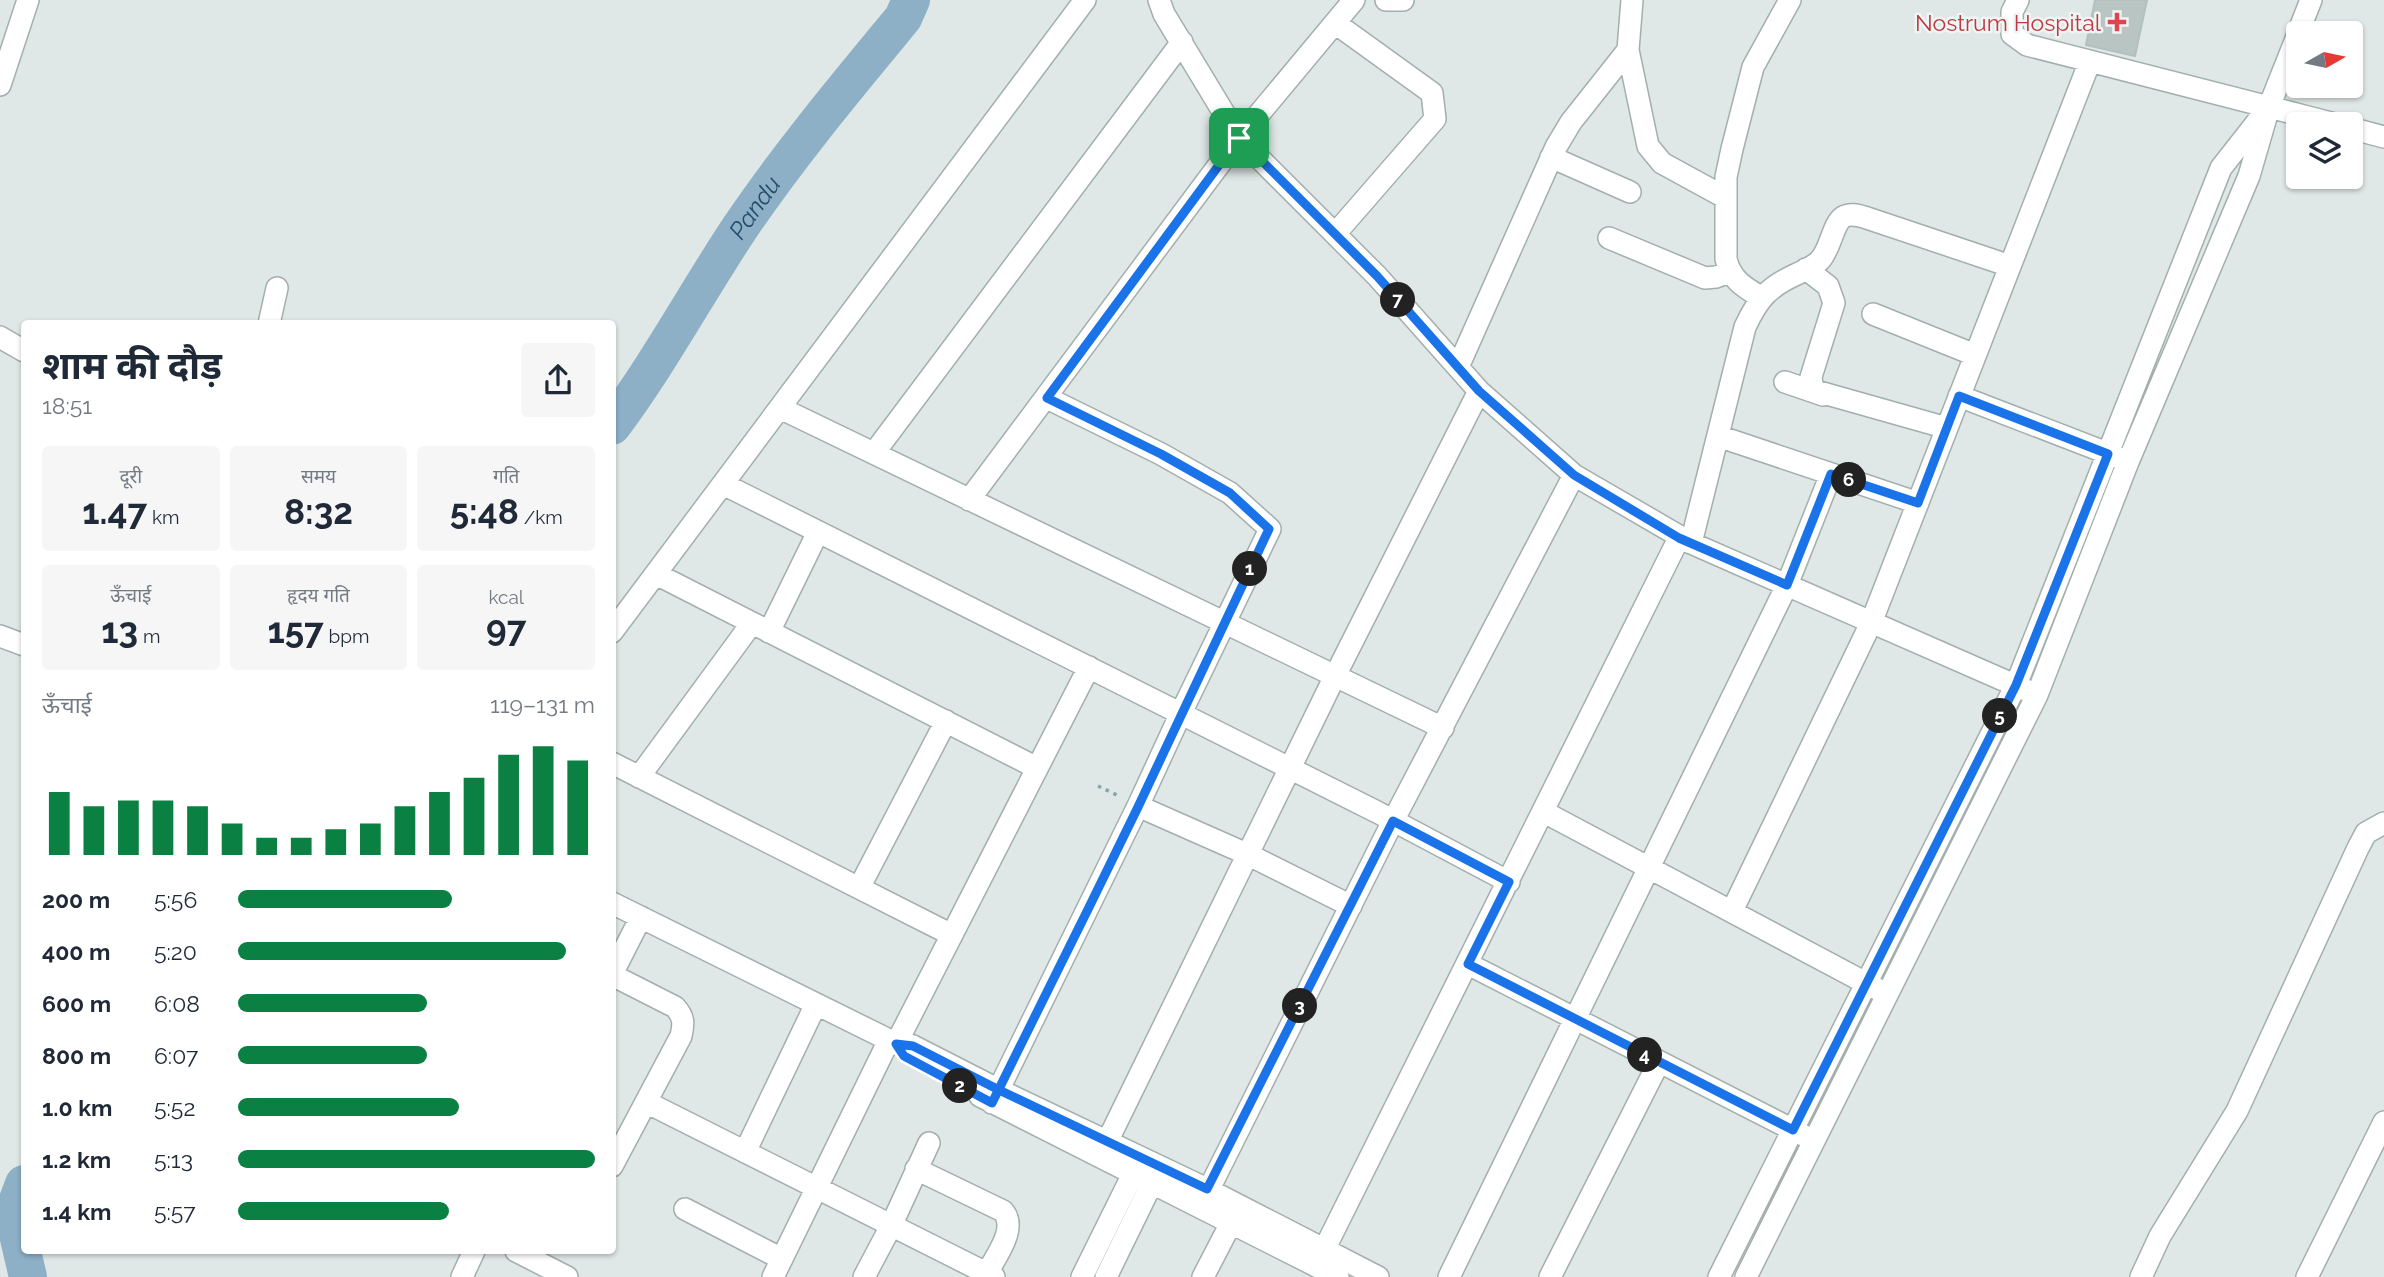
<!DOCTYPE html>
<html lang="hi">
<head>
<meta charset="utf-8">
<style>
	body { margin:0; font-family:Raleway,"Noto Sans Devanagari",sans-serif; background:#f6f6f7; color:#1f2937; height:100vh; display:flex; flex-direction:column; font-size:26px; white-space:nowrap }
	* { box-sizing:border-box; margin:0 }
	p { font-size:23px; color:#747a83 }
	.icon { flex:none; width:38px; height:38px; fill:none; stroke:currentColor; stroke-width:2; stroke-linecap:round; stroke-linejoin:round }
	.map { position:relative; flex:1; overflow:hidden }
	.details { position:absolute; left:21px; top:320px; width:595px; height:934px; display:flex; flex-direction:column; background:#fff; border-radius:7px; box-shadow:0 2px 5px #0004 }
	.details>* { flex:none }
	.needle { width:46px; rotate:81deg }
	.fabs { position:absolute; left:2286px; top:21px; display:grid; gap:14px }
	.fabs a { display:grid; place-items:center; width:77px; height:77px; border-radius:7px; background:#fff; box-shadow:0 2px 5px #0004; font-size:35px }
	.pin { position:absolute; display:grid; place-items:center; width:60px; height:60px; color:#fff; margin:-30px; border-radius:14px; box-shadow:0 4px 10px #0006 }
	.km { position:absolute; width:35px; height:35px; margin:-18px; border-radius:50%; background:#222; color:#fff; font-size:19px; line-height:35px; text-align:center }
	.round { display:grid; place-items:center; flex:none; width:74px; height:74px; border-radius:7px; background:#f6f6f7 }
	.overview { display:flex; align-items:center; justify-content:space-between; height:119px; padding:0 21px }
	h1 { font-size:38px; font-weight:700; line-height:52px }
	.metrics { display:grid; grid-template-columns:repeat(3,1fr); gap:10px; height:119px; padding:7px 21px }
	.metrics div { display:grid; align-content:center; border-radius:7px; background:#f6f6f7; text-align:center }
	.metrics b { font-size:35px; font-weight:700 }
	.metrics small { font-size:19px; font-weight:400 }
	.metrics p { font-size:19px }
	.chart { height:196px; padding:14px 21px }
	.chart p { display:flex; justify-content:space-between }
	.chart svg { width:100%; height:126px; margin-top:7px; stroke:#0b8043; stroke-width:6 }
	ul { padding:0 21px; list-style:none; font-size:23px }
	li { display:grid; grid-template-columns:112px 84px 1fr; align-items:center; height:52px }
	li i { height:18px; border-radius:9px; background:#0b8043 }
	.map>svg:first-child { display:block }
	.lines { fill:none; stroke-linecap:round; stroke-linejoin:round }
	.river { stroke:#8db0c7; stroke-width:38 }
	.building { fill:#b8c5c3; stroke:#b2c1be; stroke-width:2 }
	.minor-casing { stroke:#a3afad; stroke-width:24 }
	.path { stroke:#83a8a5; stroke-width:3.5; stroke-dasharray:3.5 5; stroke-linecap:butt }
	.minor { stroke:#fff; stroke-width:21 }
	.route-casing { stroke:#fff; stroke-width:14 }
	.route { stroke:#1a73e8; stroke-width:9 }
	.health-dot { fill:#e0444e; stroke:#eff5f4; stroke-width:2.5 }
	.labels { text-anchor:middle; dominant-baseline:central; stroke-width:5; stroke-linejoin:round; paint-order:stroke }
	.health-label { font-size:23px; fill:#be3a42; stroke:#eff5f4; text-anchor:end }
	.water-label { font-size:24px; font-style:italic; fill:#244d69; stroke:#eff5f4 }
</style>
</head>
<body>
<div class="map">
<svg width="2384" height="1277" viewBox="0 0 2384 1277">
	<rect width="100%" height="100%" fill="#dfe8e6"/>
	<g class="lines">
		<g class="river">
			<path id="s1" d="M612,426C659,363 696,294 739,229C789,155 846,87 903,18L911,0"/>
			<path d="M24,1184L13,1213L28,1277"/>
		</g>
	</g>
	<path class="building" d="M2095,0H2147L2135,56L2086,45Z"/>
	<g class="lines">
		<defs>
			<path id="minor" d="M1159,0L1164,14L1239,138L1377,276L1479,391L1574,475L1691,543L2026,690
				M1386,0H1403
				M2018,0L2012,12V34L2027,45L2335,124
				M1335,23L1432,93L1435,119L1335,234
				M2298,33L2311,0
				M1628,50L1648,146L1662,163L1726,198
				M0,85L28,0
				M2350,128L2384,137
				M1551,157L1630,192
				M1609,238L1705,278L1716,277L1729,272
				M1806,269L1828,286L1834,303L1811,377L1812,385L1816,391L1947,428
				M1762,298C1744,287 1731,280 1726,259V177L1732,149L1753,67L1790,0
				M1873,314L1975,355
				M269,324L277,288
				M0,337L24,351
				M1458,367L1556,147L1571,122L1628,50L1632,0
				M1785,382L1823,395
				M1959,396L2120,458
				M780,408L1443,728
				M1718,436L1918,503
				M874,453L1182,42
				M723,484L1377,812L1509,882
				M969,500L1239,138L1354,0
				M1691,543L1745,327C1758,299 1768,287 1797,274C1805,270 1814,267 1820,260C1830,250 1833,224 1843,217C1850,213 1857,215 1864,217L2010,266
				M656,574L1037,768
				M612,632L1085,0
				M769,632L818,532
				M0,636L24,645
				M612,763L952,935
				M639,777L752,623
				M1138,806L1249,855L1351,906
				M1544,812L1879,990
				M859,888L946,721
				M612,903L889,1040L913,1046L999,1090L1207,1189L1378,1277
				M1732,911L1871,623L2090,61
				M1468,964L1803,1135
				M612,974L641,917
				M612,975L675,1007C684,1017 684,1023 681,1036L612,1166
				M896,1044L1089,667
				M980,1096L1338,1277
				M646,1102L994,1277
				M992,1103L1138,806L1181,713L1270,529L1230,493L1161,454L1047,398
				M1107,1142L1335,676L1479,391
				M745,1152L816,1004
				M916,1169L1003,1211C1018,1228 996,1256 987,1273
				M1200,1207L1393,821L1574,475
				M685,1209L782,1259
				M516,1251L567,1277
				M1316,1266L1679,538
				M462,1277L474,1251
				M773,1277L889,1040
				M864,1277L891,1226L929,1143
				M1082,1277L1133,1174
				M1106,1277L1152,1183
				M1203,1277L1231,1223
				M1449,1277L1787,585L1831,474
				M1550,1277L1659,1062
				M1719,1277L2016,685L2221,168L2261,117
				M1746,1277L2037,695L2128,462L2249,176L2269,107L2298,34
				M2141,1277L2160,1236L2237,1111L2358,848L2366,833L2384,823
				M2307,1277L2384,1122"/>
		</defs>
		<use href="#minor" class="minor-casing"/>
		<path class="path" d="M1098,786L1121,797"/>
		<use href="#minor" class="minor"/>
	</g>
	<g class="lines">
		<defs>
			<path id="route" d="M1239,138L1047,398L1161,454L1230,493L1269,529C1225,621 1182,715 1138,807C1090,906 1041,1004 992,1103L904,1056L896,1044L913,1046L999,1090L1207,1189L1393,821L1509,882L1468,964L1793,1130L2016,685L2108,454L1959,396L1918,503L1831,474L1787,585L1679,538L1574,475L1479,391L1377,276L1239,138"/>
		</defs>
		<use href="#route" class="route-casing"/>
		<use href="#route" class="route"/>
	</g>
	<path class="health-dot" d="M2113.5 11.5h7v7h7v7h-7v7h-7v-7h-7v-7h7z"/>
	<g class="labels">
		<g class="health-label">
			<text x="2101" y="22">Nostrum Hospital</text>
		</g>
		<g class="water-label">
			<text stroke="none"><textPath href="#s1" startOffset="261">Pandu</textPath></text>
		</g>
	</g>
</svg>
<div class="fabs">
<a><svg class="needle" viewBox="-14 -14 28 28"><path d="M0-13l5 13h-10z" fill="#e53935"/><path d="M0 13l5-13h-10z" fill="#747a83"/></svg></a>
<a><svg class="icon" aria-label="layers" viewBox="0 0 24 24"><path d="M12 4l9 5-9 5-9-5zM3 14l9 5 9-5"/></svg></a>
</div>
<div class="pin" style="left:1239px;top:138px;background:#1e9e55"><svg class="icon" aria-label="arrive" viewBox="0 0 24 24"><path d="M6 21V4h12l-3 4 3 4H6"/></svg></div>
<b class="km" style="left:1250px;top:569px">1</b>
<b class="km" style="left:960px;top:1086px">2</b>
<b class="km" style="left:1300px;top:1006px">3</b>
<b class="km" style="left:1645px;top:1055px">4</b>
<b class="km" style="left:2000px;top:716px">5</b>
<b class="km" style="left:1849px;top:480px">6</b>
<b class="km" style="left:1398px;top:300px">7</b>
<section class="details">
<div class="overview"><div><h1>शाम की दौड़</h1><p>18:51</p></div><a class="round"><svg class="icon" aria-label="share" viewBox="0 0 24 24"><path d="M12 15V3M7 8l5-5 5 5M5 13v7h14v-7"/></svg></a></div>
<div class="metrics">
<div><p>दूरी</p><b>1.47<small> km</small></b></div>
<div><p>समय</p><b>8:32</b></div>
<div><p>गति</p><b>5:48<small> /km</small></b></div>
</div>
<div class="metrics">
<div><p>ऊँचाई</p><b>13<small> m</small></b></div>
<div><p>हृदय गति</p><b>157<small> bpm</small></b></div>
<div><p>kcal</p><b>97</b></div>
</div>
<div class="chart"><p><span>ऊँचाई</span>119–131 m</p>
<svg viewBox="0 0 160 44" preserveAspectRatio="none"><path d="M5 44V22M15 44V27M25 44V25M35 44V25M45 44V27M55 44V33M65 44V38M75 44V38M85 44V35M95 44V33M105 44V27M115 44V22M125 44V17M135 44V9M145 44V6M155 44V11"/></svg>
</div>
<ul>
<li><b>200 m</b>5:56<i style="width:60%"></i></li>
<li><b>400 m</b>5:20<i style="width:92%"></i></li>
<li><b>600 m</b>6:08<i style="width:53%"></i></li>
<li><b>800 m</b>6:07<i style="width:53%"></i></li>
<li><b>1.0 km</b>5:52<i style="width:62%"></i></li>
<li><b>1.2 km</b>5:13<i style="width:100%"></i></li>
<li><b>1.4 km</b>5:57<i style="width:59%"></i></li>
</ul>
</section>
</div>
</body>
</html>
